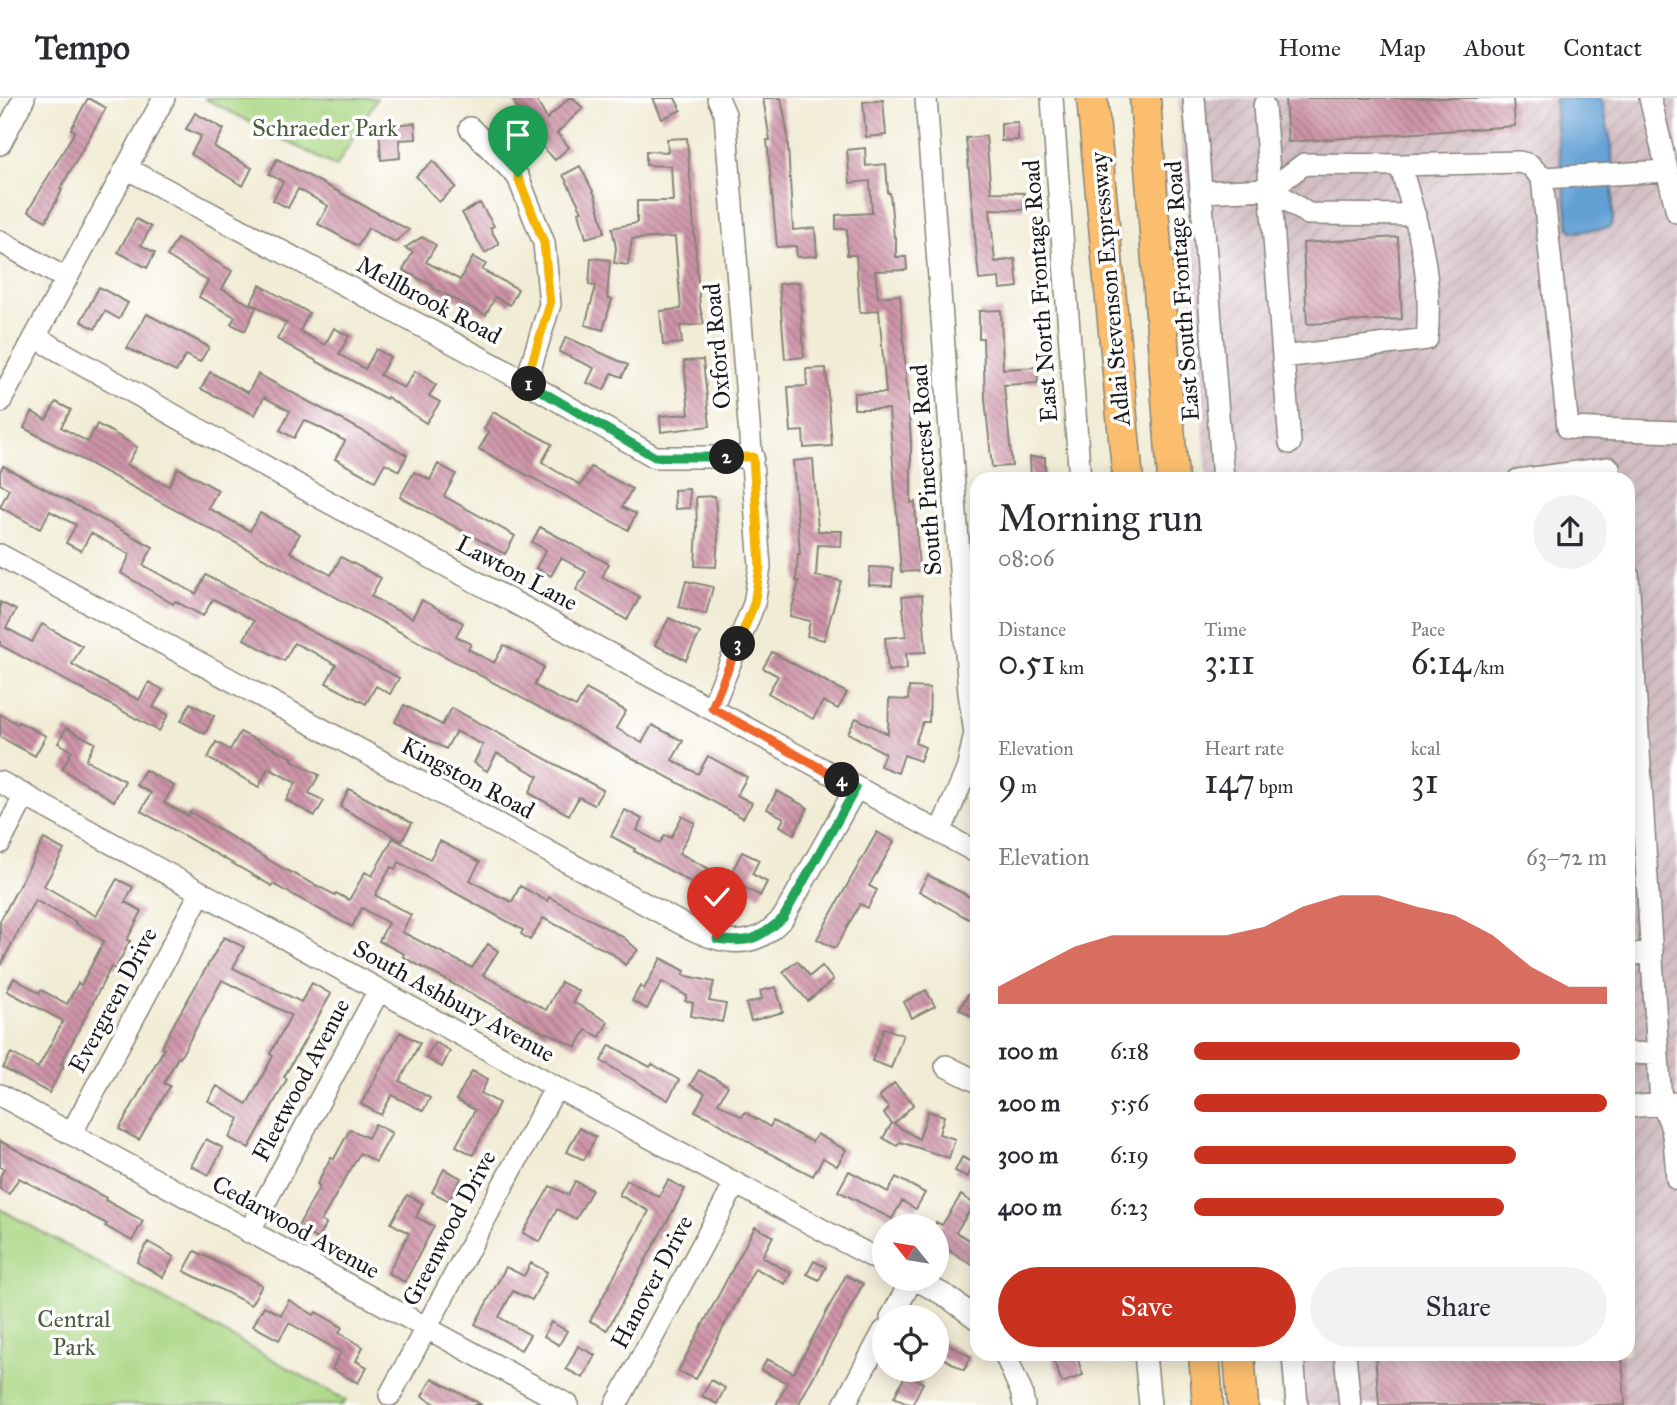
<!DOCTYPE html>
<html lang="en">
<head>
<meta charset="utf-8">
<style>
	body { margin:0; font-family:"IM FELL Great Primer",serif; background:#f2f2f3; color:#2b2b33; height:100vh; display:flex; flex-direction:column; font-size:26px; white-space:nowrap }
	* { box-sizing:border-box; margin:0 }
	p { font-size:23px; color:#7c7c81 }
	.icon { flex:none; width:38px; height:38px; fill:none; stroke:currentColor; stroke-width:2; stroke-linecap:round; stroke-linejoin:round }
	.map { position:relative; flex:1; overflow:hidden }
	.drawer { position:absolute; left:970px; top:374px; width:665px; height:889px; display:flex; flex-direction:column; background:#fff; border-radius:21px; box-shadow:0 4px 18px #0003 }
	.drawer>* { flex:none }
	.needle { width:46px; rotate:300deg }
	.tools { position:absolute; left:872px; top:1116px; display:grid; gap:14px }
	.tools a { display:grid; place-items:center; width:77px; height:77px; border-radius:50%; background:#fff; box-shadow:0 4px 18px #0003; font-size:35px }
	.pin { position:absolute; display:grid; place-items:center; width:60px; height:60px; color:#fff; margin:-72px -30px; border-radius:50% 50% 50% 0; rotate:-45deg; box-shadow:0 0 7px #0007 }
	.pin .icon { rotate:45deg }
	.km { position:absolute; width:35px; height:35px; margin:-18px; border-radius:50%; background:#222; color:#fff; font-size:19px; line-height:35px; text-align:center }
	.round { display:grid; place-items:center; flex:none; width:74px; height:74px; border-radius:37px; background:#f2f2f3 }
	.headline { display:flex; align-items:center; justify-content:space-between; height:119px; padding:0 28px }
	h1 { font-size:38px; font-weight:600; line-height:52px }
	.figures { display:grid; grid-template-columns:repeat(3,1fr); gap:10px; height:119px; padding:7px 28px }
	.figures div { display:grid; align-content:center }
	.figures b { font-size:35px; font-weight:600 }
	.figures small { font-size:19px; font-weight:400 }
	.figures p { font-size:19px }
	.chart { height:196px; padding:14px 28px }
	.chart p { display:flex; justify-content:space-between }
	.chart svg { width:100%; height:126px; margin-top:7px; fill:#c8321e; opacity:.7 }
	.cta { display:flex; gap:14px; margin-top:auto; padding:14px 28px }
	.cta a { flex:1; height:80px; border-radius:42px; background:#c8321e; color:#fff; font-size:28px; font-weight:600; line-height:80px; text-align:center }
	.cta a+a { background:#f2f2f3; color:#2b2b33 }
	ul { padding:0 28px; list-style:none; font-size:23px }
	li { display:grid; grid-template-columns:112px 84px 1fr; align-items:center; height:52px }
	li i { height:18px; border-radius:9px; background:#c8321e }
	header { display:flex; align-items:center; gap:42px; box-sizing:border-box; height:98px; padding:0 35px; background:#fff; border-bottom:2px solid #e1e1e2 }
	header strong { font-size:33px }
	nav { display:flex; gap:38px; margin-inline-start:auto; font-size:24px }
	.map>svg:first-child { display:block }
	.industrial { fill:url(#industrial-furrows) }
	.green { fill:#a9d682; stroke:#62794f; stroke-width:2 }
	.water { fill:#63a1d5; stroke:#405e78; stroke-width:2 }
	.building { fill:url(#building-back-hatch) }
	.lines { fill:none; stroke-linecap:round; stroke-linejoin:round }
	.minor-casing { stroke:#868478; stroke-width:24 }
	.highway-casing { stroke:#868478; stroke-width:33 }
	.minor { stroke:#fff; stroke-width:21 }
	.highway { stroke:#fabe6e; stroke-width:30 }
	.split-1-casing { stroke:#fff; stroke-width:14 }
	.split-2-casing { stroke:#fff; stroke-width:14 }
	.split-3-casing { stroke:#fff; stroke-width:14 }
	.split-4-casing { stroke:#fff; stroke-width:14 }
	.split-5-casing { stroke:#fff; stroke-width:14 }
	.split-1 { stroke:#f5b400; stroke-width:9 }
	.split-2 { stroke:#22a559; stroke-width:9 }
	.split-3 { stroke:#f5b400; stroke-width:9 }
	.split-4 { stroke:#f0652b; stroke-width:9 }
	.split-5 { stroke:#22a559; stroke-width:9 }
	.labels { text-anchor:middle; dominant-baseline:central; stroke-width:7; stroke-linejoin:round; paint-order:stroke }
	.park-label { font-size:24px; fill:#4d5d40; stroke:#fff }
	.street-label { font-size:24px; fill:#1c1c1c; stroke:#fff }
</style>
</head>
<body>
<header>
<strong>Tempo</strong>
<nav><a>Home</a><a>Map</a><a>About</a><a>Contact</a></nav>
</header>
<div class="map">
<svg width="1677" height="1307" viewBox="0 0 1677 1307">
	<defs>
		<pattern id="industrial-furrows" width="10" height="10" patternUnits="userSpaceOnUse" patternTransform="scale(1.75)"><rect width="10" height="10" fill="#d2bec3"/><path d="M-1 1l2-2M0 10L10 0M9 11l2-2" fill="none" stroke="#b4a3a7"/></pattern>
		<pattern id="building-back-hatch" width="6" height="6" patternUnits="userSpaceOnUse" patternTransform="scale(1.75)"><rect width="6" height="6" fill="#cd93a7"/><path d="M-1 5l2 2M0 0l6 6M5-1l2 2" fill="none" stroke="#a67787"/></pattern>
	</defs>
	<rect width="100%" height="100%" fill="#fff"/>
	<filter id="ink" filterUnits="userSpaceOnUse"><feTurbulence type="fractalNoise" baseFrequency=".0143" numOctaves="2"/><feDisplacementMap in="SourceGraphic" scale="14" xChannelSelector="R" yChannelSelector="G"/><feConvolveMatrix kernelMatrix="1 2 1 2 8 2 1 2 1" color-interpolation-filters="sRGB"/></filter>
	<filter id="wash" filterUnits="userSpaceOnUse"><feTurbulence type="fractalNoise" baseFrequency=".00686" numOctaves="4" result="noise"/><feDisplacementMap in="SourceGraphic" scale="28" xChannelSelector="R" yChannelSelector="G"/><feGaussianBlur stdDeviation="1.57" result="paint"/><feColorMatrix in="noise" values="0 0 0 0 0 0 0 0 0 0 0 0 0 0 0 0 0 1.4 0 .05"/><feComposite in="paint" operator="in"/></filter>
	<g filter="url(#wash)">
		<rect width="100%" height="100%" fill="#f1ecd5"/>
		<path class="industrial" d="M1178,0H1677V1307H1282L1278,1257L1628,1256V382L1207,381Z"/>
		<path class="green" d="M204,0H377L336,69Z
			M0,1111L346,1302L343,1307H0Z"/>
		<path class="water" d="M1555,0H1601L1612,48L1613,123L1609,130L1574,134L1569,130L1556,30Z"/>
		<g id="blocks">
			<path class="building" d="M88,0L106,10L60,91L62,92L46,123L28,113L75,33L71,31Z
				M512,0H535L547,21L569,0H573L583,10L557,35L569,49L555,62L531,36Z
				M653,0H675L681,12L662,21Z
				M763,0H781L787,32L793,132L815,130L817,158L797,159L796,148L777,149L767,42H770Z
				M1285,0H1513L1515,28L1288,44Z
				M883,2L886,37L866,39L863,4Z
				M195,15L224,31L214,49L252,70L243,88L191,56L201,38L186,31Z
				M1018,24V42L1001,43V25Z
				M415,25L416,41L399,42L400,60L381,62L379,28Z
				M986,38L991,94L1024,95L1023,112L990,111L995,164L1015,161L1018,189L1000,191L999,180L979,182L966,40Z
				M687,40L700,209L704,226L680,228L682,245L663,247L660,213L681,211L675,139L632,141L628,167L614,165L616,150L612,130L637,125V103H673L671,68L646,67V53L668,54L667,41Z
				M865,50L866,68L886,66L888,95H890L894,139H896V159H906L907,172L875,173L878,199L900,197L911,343V405L915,404L919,473L901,474L889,311H854V295H886L879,212L860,215L856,157H847V131H836V117L872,115L870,83L850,85L847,52Z
				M277,61L322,85L409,132L395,144L368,130L358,148L318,126L328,108L298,91L288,110L273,102L283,84L269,76Z
				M433,63L456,89L439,104L416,78Z
				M580,68L595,97L604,130V135L586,140L579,114L582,113L563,77Z
				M480,105L494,128L490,130L499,146L485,155L462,115Z
				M136,121L151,129L141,147L155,155L147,170L118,154Z
				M422,139L436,147L426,164L460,182L473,159L486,166L482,172L518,191L510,207L495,199L486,217L432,190L433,188L403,172L413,154L405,150Z
				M1398,139L1402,221L1307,226L1303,145Z
				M177,141L232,173L222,191L256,210L245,233L231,226L235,219L199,199L208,183L167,158Z
				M591,160L610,162L607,200L612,201L603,232L585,227L596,188L589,187Z
				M799,184L804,259L785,261L779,186Z
				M260,187L309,215L300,233L325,247L334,230L349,238L339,256L365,271L376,251L390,259L380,277L404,290L415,273L436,287L429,298L440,304L426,325L387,299L386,301L345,279L277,241L286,225L251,205Z
				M99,189L128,205L119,221L105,213L95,231L81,223Z
				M1001,212L1003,271L1037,269L1038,285L1004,287L1012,368L992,369L985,301L983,240H979V213Z
				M147,216L209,249L200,264L186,257L176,274L127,250Z
				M566,239L628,267L622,279L612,275L604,292L587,285L594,270L559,254Z
				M703,262L710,328L661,334L660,318L689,316L684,263Z
				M826,270L832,348L804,350L803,333L791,334L788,289L807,288L806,271Z
				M210,274L248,295L258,276L407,357L399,373L385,365L375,383L335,361L345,343L319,329L304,322L294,340L280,332L290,313L264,299L255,317L201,291Z
				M56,304L71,312L61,329L88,344L97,326L112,334L137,349L127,367L154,381L169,388L178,370L218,392L208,410L250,433L260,415L300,436L290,454L331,477L341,459L381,480L371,498L398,513L412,520L422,502L463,525L456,538L471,546L468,551L494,565L504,547L544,569L534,587L561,602L576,609L586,591L626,613L616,630L642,645L652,627L683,643L672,662L698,676L708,658L747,679L737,697L752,705L743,720L24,330L32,314L46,322Z
				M493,314L552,346L542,364L556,373L581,387L591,369L632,391L622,409L636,416L628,432L479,351L489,334L484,331Z
				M1030,359H1045V382H1031Z
				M813,361L818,433H842L841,448L818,447L816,478L841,483L824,542L807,538L810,523L790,518L799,483H796L798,456H800L793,363Z
				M438,366L456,376L444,398L515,438L505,456L400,399L414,374L430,382Z
				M3,368L153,449L143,467L196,496L206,477L399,580L390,596L376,588L366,606L326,585L336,567L309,552L294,545L284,563L244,541L254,523L227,508L213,501L203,518L175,503L173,506L121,475L130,457L91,435L81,453L66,445L76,427L50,413L40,431L0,409L9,391L0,386V374Z
				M689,391L690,410L675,411L674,392Z
				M715,398L718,439L716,469L695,468L697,430L696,399Z
				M540,429L609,466L602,479L640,499L627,522L576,492L586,474L561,460L551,478L536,470L546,452L532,444Z
				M870,469L893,470L892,488L869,487Z
				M686,483L713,489L706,516L679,509Z
				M922,497L926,554L906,555L907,571L888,573L885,540L906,538L902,499Z
				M0,504L16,512L6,530L32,544L42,526L56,534L82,548L72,566L104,584L139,602L149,584L163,592L153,609L168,617L159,633L0,547Z
				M669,520L700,535L686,562L655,547Z
				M772,554L847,595L838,611L823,603L813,621L768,595L778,578L763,570Z
				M909,589L930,590L929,624H923L915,645L925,649L920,663L904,657L898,675L880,668L885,655L848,635L856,620L888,636L889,601L908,602Z
				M190,605L214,618L205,636L181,623Z
				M404,607L442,627L452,610L603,692L594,707L579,699L569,717L529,695L538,678L497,655L487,673L474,665L483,647L456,633L446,651L395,624Z
				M0,616L18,626L19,624L46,638L35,658L0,639Z
				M66,630L95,645L86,662L125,683L114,703L62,671L72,653L58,645Z
				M240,634L293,660L292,662L319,677L309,695L324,703L315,718L286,702L296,685L268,670L259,689L208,660L216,644L230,652Z
				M145,672L174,688L164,705L188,718L190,714L282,770L335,797L336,795L349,802L365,774L372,778L393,740L430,761L440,743L480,764L470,782L497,797L512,804L520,788L547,803L549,799L623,839L638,852L625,867L613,856L543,820L530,842L521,836L523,832L399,764L395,771L391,769L375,797L411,817L402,834L472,870L488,846L498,853L483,877L546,912L561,884L579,893L573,904L608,924L600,939L586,932L576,949L547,934L546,936L403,859L404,856L379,843L388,825L362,810L352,829L273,786L272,788L141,713L151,695L136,687Z
				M349,691L412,725L402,743L340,709Z
				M777,693L808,710L794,736L780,728L784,720L767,711Z
				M625,712L642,721L637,732L660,745L665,737L671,740L682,718L695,725L679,755L713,773L703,791L634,753L635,751L611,738Z
				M877,734L894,744L869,788L877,792L868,810L860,806L836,849H832L817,841Z
				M44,741L64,752L44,788L96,818L117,781L133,789L125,804L142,813L127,842L130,843L115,871L111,869L61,966L64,967L49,995L3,970L11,955L38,970L63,923L7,893L14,880L39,895L41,892L67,906L78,885L81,887L104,843L75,825L76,824L35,802L0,868V823Z
				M742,754L759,762L752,776L767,784L760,798L728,781Z
				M928,777L976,802V825L919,793Z
				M224,839L244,849L233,870L301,904L312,885L331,896L284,979L287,981L249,1050L229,1040L239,1021L208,1003L217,988L247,1006L273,958L270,956L291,917L222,882L180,960L178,959L164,985L170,988L139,1042L119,1031L164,951L161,950L176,922Z
				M661,860L685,873L683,877L714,884L709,903L726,906L722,924L691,918L693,905L685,903L687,898L662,884L647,911L632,903L640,888L644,891Z
				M797,863L810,878L822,868L833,882L808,903L783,874Z
				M776,889L783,914L751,923L746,906L762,901L760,893Z
				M926,892L935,908L912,920L904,904Z
				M969,895L976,899V921L959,911Z
				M884,930L903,937L891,970L872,963Z
				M400,934L420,945L400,983L430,1000L423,1013L392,997L381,1017L361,1006Z
				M435,944L450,953L442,969L426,960Z
				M610,947L650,969L652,966L679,982L668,1002L601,963Z
				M699,972L728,988L718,1005L742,1019L745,1014L770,1029L773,1023L812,1044L817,1036L846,1052L837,1068L823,1060L813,1078L759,1050L710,1020L695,1013L705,995L690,987Z
				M472,973L488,981L481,995L499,1005L473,1057L456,1048L475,1012L456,1002Z
				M894,985L914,1006L894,1026L919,1041L928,1013L944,1018L939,1036L955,1041L949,1060L900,1044L897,1048L883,1040L892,1025L884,1016L889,1010L879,999Z
				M375,1026L392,1035L376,1064L360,1055L321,1123L326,1126L317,1141L297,1130L320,1088L317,1086L331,1059L334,1061L350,1031L368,1040Z
				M579,1030L596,1039L584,1062L567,1054Z
				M206,1041L223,1050L209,1077L191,1068Z
				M0,1043L106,1100L105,1102L143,1123L132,1143L105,1128L107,1126L19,1080L9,1096L0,1091V1079L4,1071L0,1069Z
				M962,1059L975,1066L967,1079L955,1073Z
				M444,1071L461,1080L449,1103L432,1094Z
				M849,1073L888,1094L896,1079L925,1095L916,1111L902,1103L892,1121L838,1093Z
				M627,1082L659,1099L668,1082L685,1091L607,1232L590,1223L649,1113L619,1097Z
				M575,1083L592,1092L576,1121L557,1111L540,1144L523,1135L550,1088L568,1097Z
				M407,1097L423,1105L416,1119L434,1128L405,1184L388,1175L409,1135L391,1125Z
				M961,1097L974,1106L956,1134L976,1146V1169L936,1145V1124L942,1127Z
				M755,1129L773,1138L762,1159L791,1175L785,1186L755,1170L696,1281L678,1273Z
				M148,1144L174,1159L163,1179L137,1164Z
				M195,1153L262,1187L251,1207L184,1173Z
				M814,1163L826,1169L819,1182L807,1176Z
				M531,1165L547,1174L532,1202L513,1193L499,1219L530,1237L521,1252L475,1226L506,1169L524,1178Z
				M846,1177L863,1186L830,1248L798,1307H776L787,1285L761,1272L767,1261L794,1275Z
				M289,1202L314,1217L316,1214L342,1229L339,1235L363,1249L356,1263L367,1269L358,1285L332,1271L341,1254L289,1225L279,1242L253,1228L264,1208L281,1217Z
				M551,1224L567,1233L559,1247L544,1238Z
				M936,1239L971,1259L964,1272L936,1256Z
				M578,1248L595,1257L583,1280L566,1271Z
				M1051,1256H1076L1083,1277L1062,1285Z
				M1375,1256H1622L1625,1307H1379Z
				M906,1276L923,1285L912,1307L894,1299Z
				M432,1280L482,1307H438L422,1298Z
				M711,1282L725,1290L717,1306L702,1298Z"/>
		</g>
	</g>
	<g filter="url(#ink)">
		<use href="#blocks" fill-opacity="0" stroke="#868478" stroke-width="2"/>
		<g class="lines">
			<defs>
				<path id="minor" d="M926,0L969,595L975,635L967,672L940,734
					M1052,0L1080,382
					M1194,0L1223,382
					M1650,0L1677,114
					M1264,8L1283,259L1427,241C1433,178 1418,126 1400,67
					M470,30L518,79L544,145L550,206L526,284
					M0,46L24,0
					M126,70L526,284L655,359H753
					M1542,80L1667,73
					M1271,91L1308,116L1415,117
					M1200,94L1271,91L1304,66L1400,67L1519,64L1530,67L1542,80L1568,330L1677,334
					M0,143L66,181
					M35,239L321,400L976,754
					M1283,259L1290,345
					M0,304L164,0
					M1518,382L1609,370L1610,382
					M0,457L684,827C708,840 741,852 766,835C772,831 778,825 783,820L856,690
					M1628,477L1661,1006C1676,1028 1675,1055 1677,1081
					M712,610L754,506L760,469L725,16L718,0
					M0,684L556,989L884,1165
					M0,745L25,697
					M1628,857L1652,854
					M1628,955L1658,956
					M946,968L976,983
					M0,997L568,1307
					M1628,1009L1675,1005
					M71,1036L201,794
					M249,1134L379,892
					M915,1181L946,1198L976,1220
					M891,1220L912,1181
					M1005,1256L1021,1293L1024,1307
					M1145,1256L1150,1307
					M1293,1256L1297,1307
					M1345,1256L1350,1307
					M390,1297L556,989
					M616,1307L735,1086
					M844,1307L884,1233"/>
				<path id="highway" d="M1092,0L1128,382
					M1145,0L1173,382
					M1204,1256L1208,1307
					M1239,1256L1243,1307"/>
			</defs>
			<use href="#minor" class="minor-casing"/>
			<use href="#highway" class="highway-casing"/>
			<use href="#minor" class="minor"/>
			<use href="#highway" class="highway"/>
		</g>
	</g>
	<g class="lines" filter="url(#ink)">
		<defs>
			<path id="split-1" d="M518,79L544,145L550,206L526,284L529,286"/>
			<path id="split-2" d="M529,286L655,359H727"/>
			<path id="split-3" d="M727,359H753L760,469L754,506L738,546"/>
			<path id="split-4" d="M738,546L712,610L842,682"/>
			<path id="split-5" d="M717,841C749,846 759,841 783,820L856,690L842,682"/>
		</defs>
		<use href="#split-1" class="split-1-casing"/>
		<use href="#split-2" class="split-2-casing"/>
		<use href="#split-3" class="split-3-casing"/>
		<use href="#split-4" class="split-4-casing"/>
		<use href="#split-5" class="split-5-casing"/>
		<use href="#split-1" class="split-1"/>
		<use href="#split-2" class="split-2"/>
		<use href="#split-3" class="split-3"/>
		<use href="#split-4" class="split-4"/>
		<use href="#split-5" class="split-5"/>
	</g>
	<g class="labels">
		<g class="park-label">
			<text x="325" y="30">Schraeder Park</text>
			<text x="74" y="1221">Central<tspan x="74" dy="28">Park</tspan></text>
		</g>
		<g class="street-label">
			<text transform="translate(1110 191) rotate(-95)">Adlai Stevenson Expressway</text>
			<text transform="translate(1040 193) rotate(-94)">East North Frontage Road</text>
			<text transform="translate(1182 193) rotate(-94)">East South Frontage Road</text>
			<text transform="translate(429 202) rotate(28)">Mellbrook Road</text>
			<text transform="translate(717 248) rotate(-95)">Oxford Road</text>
			<text transform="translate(926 372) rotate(-94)">South Pinecrest Road</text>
			<text transform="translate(517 475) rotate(28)">Lawton Lane</text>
			<text transform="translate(468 680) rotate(28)">Kingston Road</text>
			<text transform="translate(113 902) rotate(-62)">Evergreen Drive</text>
			<text transform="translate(454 903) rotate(29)">South Ashbury Avenue</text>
			<text transform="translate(301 982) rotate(-62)">Fleetwood Avenue</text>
			<text transform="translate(296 1129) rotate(29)">Cedarwood Avenue</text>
			<text transform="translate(449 1130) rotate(-62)">Greenwood Drive</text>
			<text transform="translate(652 1184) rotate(-62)">Hanover Drive</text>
		</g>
	</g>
</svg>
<div class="tools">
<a><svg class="needle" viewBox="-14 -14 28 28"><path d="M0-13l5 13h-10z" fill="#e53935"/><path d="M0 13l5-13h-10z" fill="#7c7c81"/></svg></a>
<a><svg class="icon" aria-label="locate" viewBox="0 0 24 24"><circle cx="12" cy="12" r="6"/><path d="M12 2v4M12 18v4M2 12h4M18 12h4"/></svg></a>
</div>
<div class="pin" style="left:518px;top:79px;background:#1e9e55"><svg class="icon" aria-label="arrive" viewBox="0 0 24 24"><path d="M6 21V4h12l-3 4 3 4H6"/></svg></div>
<div class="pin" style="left:717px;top:841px;background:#d93025"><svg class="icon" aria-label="check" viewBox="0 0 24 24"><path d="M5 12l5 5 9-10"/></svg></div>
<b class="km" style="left:529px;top:286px">1</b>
<b class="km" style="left:727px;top:359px">2</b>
<b class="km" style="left:738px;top:546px">3</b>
<b class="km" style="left:842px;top:682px">4</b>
<section class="drawer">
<div class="headline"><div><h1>Morning run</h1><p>08:06</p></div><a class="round"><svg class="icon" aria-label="share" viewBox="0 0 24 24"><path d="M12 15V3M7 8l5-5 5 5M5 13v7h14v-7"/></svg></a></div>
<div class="figures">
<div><p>Distance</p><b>0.51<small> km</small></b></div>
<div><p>Time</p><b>3:11</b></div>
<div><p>Pace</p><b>6:14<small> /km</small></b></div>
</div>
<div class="figures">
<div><p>Elevation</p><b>9<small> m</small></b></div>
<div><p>Heart rate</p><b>147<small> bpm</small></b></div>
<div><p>kcal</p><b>31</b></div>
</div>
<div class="chart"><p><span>Elevation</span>63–72 m</p>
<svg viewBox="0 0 160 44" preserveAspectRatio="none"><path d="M0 44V38L10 31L20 24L30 20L40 20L50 20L60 20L70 17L80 10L90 6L100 6L110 10L120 13L130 20L140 31L150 38L160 38V44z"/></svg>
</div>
<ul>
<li><b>100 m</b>6:18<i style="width:79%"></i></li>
<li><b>200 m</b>5:56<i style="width:100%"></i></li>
<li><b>300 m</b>6:19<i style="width:78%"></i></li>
<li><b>400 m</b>6:23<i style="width:75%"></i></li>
</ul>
<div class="cta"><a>Save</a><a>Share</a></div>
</section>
</div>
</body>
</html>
